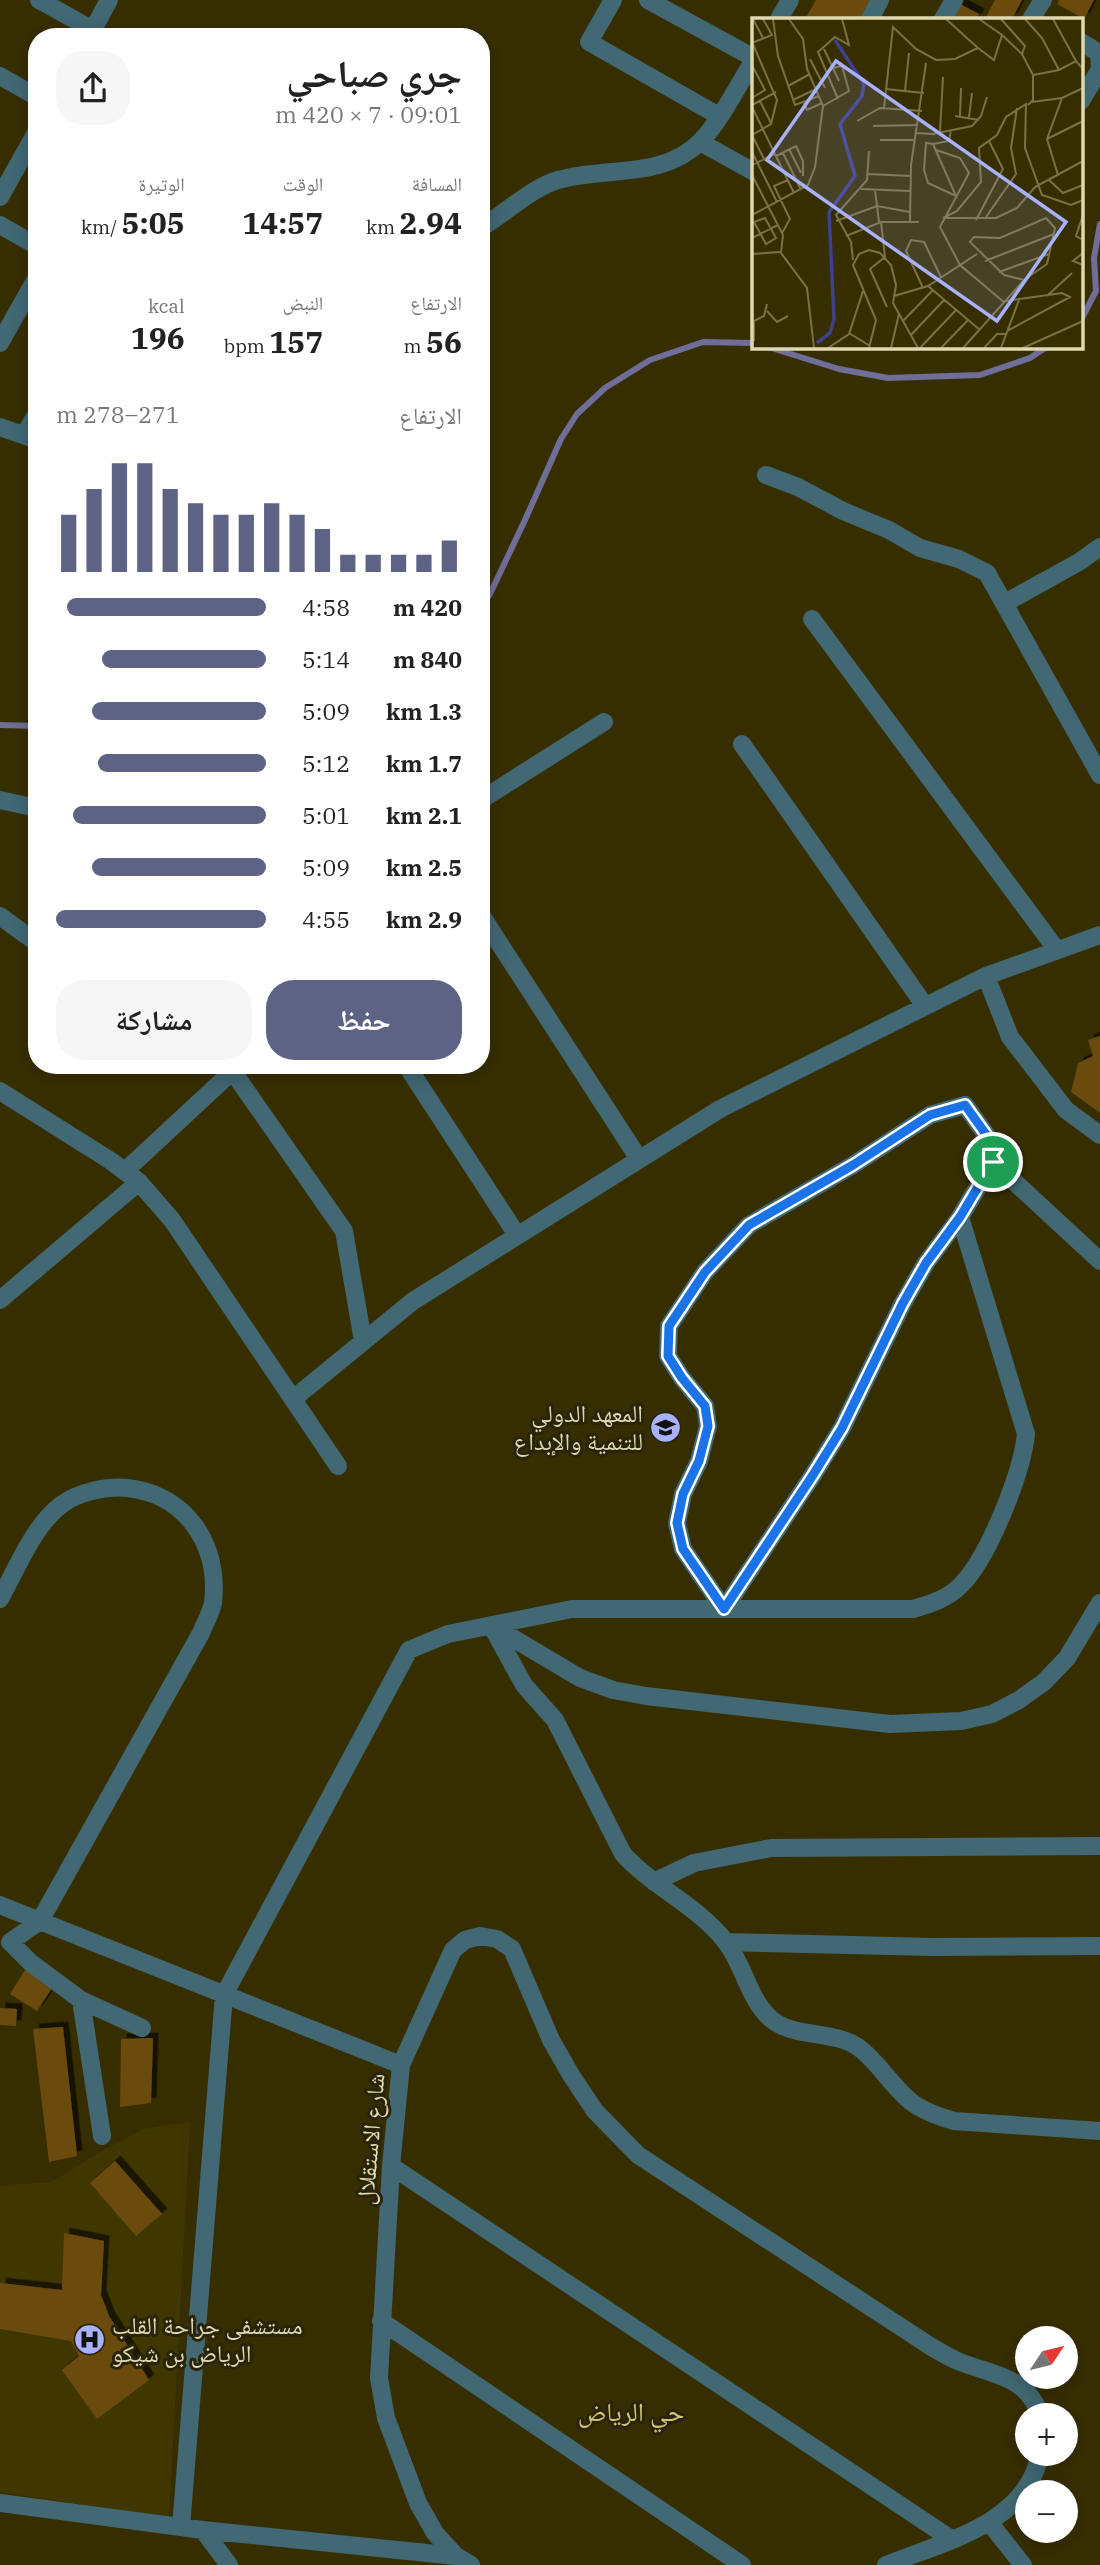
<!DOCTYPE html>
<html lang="ar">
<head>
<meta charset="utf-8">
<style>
	body { margin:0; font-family:"IBM Plex Serif","Noto Naskh Arabic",serif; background:#f6f6f6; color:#222; direction:rtl; height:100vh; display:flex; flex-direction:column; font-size:26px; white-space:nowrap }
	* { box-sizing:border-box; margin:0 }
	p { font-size:23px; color:#767676 }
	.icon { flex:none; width:38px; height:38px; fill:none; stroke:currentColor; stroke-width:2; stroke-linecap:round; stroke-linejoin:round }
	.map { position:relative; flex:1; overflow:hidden; direction:ltr }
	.details { position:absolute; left:28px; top:28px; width:462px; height:1046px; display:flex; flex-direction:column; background:#fff; border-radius:28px; box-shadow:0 4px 18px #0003; direction:rtl }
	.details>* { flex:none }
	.needle { width:46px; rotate:55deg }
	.buttons { position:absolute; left:1015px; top:2326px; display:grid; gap:14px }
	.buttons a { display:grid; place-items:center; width:63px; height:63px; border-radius:50%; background:#fff; box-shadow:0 4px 18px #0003; font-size:35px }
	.pin { position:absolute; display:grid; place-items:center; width:60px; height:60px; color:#fff; margin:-30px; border:4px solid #fff; border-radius:50%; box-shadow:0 2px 7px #0007 }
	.round { display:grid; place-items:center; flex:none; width:74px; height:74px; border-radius:28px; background:#f6f6f6 }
	.headline { display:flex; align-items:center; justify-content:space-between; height:119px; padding:0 28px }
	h1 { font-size:38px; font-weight:800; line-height:52px }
	.metrics { display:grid; grid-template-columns:repeat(3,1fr); gap:10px; height:119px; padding:7px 28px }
	.metrics div { display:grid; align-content:center }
	.metrics b { font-size:30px; font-weight:800 }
	.metrics small { font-size:19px; font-weight:400 }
	.metrics p { font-size:19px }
	.chart { height:196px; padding:14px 28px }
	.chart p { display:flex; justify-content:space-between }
	.chart svg { width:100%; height:126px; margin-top:7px; stroke:#5e6284; stroke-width:6 }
	.cta { display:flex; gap:14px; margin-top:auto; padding:14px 28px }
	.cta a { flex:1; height:80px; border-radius:28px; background:#5e6284; color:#fff; font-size:28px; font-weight:800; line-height:80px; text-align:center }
	.cta a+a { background:#f6f6f6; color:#222 }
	ul { padding:0 28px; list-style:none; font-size:23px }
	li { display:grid; grid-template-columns:112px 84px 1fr; align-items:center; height:52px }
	li i { height:18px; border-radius:9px; background:#5e6284 }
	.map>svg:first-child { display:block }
	.built { fill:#403700 }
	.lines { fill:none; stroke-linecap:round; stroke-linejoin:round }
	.stream { stroke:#6f6e98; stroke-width:6 }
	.building { fill:#6b4b0e; filter:url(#shadow) }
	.minor { stroke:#416873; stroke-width:18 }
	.route-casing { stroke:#fff; stroke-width:14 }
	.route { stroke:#1a73e8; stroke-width:9 }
	.labels { text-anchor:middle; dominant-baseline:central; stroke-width:6; stroke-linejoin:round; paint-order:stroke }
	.poi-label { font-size:24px; fill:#dfd8b0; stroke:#2a250a; text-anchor:end }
	.street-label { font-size:24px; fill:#dfd8b0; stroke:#2a250a }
	.neighbourhood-label { font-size:26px; fill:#d4c471; stroke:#2a250a }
	.inset-river { fill:none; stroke:#3f418d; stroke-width:3.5 }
	.inset-road { fill:none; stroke:#7a7246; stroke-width:2 }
	.view { fill:#a7b1fc; fill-opacity:0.15; stroke:#a7b1fc; stroke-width:3.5 }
	.inset-edge { fill:none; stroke:#dfd8b0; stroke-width:3.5 }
</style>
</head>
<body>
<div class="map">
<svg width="1100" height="2565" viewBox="0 0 1100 2565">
	<defs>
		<filter id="shadow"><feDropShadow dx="5.5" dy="-5.5" stdDeviation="0" flood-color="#0009"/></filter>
	</defs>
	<rect width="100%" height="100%" fill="#372e00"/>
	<path class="built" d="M190,2122L169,2518L0,2492V2186L52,2182L100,2152L144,2129Z"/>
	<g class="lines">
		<path class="stream" d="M1081,320L1096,291L1094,258L1100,224
			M765,346L839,369L888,378L980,375L1030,358L1048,346
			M481,607L490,594L525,520L561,439L577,414L605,388L650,360L703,342L754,343
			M0,725L37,726"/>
	</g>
	<path class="building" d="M816,0H873L864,19H805Z
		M995,0H1022L1012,19H985Z
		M1059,0H1094L1084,19L1057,4Z
		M960,4L979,14L977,19H952Z
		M1100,1036V1113L1071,1092L1078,1063L1093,1056L1088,1040Z
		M28,1965L52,1988L37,2011L10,1994Z
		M0,2008L17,2009L16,2026L0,2025Z
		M63,2027L77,2156L49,2162L33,2029Z
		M153,2038L151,2103L120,2107L121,2039Z
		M115,2161L162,2214L136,2236L90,2183Z
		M64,2233L104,2241L101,2295L109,2316L149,2380L97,2419L62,2370L79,2356L71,2341L0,2329V2283L62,2290Z"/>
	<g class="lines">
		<path class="minor" d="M39,0L93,30
			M613,0L589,42L719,116
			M648,0L754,58
			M779,19L790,0
			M870,19L880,0
			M943,19L954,0
			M1031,19L1043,0
			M89,37L109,0
			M1081,42L1099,53L1100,69L1081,101
			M0,76L37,97
			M700,142L754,172
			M0,197L37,131
			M0,225L37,246
			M481,228C504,214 533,187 558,180C607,166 662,180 701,141C721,120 738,85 754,60
			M0,343L37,277
			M0,427L37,440
			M24,435L37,413
			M766,475L798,487L843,511L889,530L920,548L959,559L987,573L1100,775
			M1005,603L1079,562L1100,547
			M812,619L1056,949
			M742,744L925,1006
			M0,800L37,808
			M481,800L604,722
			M481,915L639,1159
			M0,916L37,943
			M986,976L1010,1037L1066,1110L1100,1135
			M229,1066L344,1231L363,1341
			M407,1066L517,1235
			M0,1091L111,1161L139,1182L172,1220L338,1466
			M965,1105L990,1140L993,1162L960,1217L926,1263L903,1303L842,1428L813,1475L724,1609L683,1549L677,1523L683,1494L699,1461L708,1426L705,1406L682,1378L668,1356L669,1326L705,1272L749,1225L853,1165L930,1115Z
			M993,1162L1100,1261
			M125,1171L238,1066
			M0,1300L139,1182
			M293,1399L413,1301L720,1109L986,976L1100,935
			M0,1599C16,1570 34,1525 61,1505C78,1492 106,1486 127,1488C186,1494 220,1545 213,1603C211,1613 205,1623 201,1633L40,1921L10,1942L31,1963L81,2000L102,2136
			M491,1625L524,1685L555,1720L623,1854C653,1887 698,1906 725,1941C744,1964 748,1999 771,2019C793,2038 833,2030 858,2047C879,2062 893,2089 914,2104C926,2112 940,2117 954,2121L1100,2131
			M494,1627L580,1678L613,1690L646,1696L890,1724L961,1721L992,1714L1019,1700L1044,1682L1067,1658L1100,1603
			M654,1882L694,1863L771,1848L1100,1846
			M0,1905L401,2065
			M726,1942L932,1947L1100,1946
			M81,2000L142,2028
			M391,2166L951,2539
			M381,2321L742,2565
			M0,2503L203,2530L456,2556
			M989,2522L1023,2565
			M181,2527L224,1995L409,1650L448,1634L572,1609H913C930,1604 947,1599 960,1586C988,1559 1022,1473 1026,1434L960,1217
			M203,2530L229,2565
			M471,2565L456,2556L435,2533L418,2503L386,2418L379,2378L391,2166L401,2065L453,1950L465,1940L480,1936L497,1939L512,1949L551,2040L571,2075L595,2111L638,2155L930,2346C940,2352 950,2358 960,2362C993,2375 1027,2376 1040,2415
			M886,2565C943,2542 1027,2524 1040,2454"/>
	</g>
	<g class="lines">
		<defs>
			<path id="route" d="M965,1105L990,1140L993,1162L960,1217L926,1263L903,1303L842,1428L813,1475L724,1609L683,1549L677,1523L683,1494L699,1461L708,1426L705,1406L682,1378L668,1356L669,1326L705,1272L749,1225L853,1165L930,1115Z"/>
		</defs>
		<use href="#route" class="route-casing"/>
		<use href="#route" class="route"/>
	</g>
	<defs>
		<symbol id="school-disc" viewBox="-11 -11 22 22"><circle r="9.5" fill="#a7b1fc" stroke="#2a250a"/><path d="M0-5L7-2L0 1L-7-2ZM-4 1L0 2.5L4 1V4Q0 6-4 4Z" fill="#111"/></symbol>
		<symbol id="hospital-disc" viewBox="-11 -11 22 22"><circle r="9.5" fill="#a7b1fc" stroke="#2a250a"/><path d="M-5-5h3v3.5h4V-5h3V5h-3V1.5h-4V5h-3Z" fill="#111"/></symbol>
	</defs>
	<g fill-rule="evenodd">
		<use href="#school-disc" x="648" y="1410" width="35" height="35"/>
		<use href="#hospital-disc" x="72" y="2322" width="35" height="35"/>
	</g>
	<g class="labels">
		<g class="poi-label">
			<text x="643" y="1413">المعهد الدولي<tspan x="643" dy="28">للتنمية والإبداع</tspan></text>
			<text x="112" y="2325" text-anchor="start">مستشفى جراحة القلب<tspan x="112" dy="28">الرياض بن شيكو</tspan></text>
		</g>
		<g class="street-label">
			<text transform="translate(370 2139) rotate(-85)">شارع الاستقلال</text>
		</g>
		<g class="neighbourhood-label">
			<text x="631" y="2411">حي الرياض</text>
		</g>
	</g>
	<g transform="translate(752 18)">
		<rect width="331" height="331" fill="#372e00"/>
		<path class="inset-river" d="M65,325L78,315L82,301L77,194L103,158L88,106L110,78L112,66L83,22"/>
		<path class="inset-road" d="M1,1L11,20M21,1L26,38L43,87L67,78M249,1L273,28L270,36M273,1L290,20L307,52M301,1L324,43M250,17L270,36L281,57M0,24L25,82L19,106L0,117M0,25L20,17L11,1M226,30L242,42L250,17L227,1M72,31L87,63M58,41L73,70M0,47L13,72L0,80M36,68L58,56M133,71L172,75M153,73L157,35M86,81L66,34L83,19L97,27L90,1M41,82L64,71M8,83L19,105M280,84L310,80L331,70M52,85L55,92L70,85M0,87L24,74M276,87L281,82V57L307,52L324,43L331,51M71,88L97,73L90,48L81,50M0,89L42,175M132,90L141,9L164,31L184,42L203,41L226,30L194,1M203,98L227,102M208,98L209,70M217,99L220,75M105,103L128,90L170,93M121,108L166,107M188,114L191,59M164,115L181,116L220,108L229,98L235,79M0,117L12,141M295,121L331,103M128,122H163M174,125L181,126L204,178L176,165L172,152ZM181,126L197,123L199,112M37,131L49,155M184,132L208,140L217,155L188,209L208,247L253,285M0,134L25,184M31,135L49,172M24,138L44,128L51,143V158M0,147L23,136M116,156L159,158M0,157L31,217L29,235L55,270L62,330M306,157L295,121L310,80M297,162L311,175L331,167M109,171L158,173M123,172L127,204M0,197L56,167L63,149L71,88L55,51L51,21L37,1M331,197L324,218L331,222M234,199L264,156L259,130L265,90M13,200L24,220L14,226L2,204ZM191,200L205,193L229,164L227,130L245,117L254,99L274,86L273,130L290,177L319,187L331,182M193,200H244L265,190L283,169L331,143M294,200L303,210L295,246L272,262L252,257L218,224L222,219L248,220ZM224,202L251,151L237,123M84,203L125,188L158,194M129,204L133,239L118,251L135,289M158,204L159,147L174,45M30,215L38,201L22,168L36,162M94,218L129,204H167M0,220L26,207M331,235L321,243L331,247M0,236L28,234M101,242L99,224L84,197L115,162L117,133M233,243L302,216M247,254L297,236M176,268L228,312M171,270L154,233L159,222L172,224L189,259M142,278L176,268L225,236M295,278L320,255M254,283L310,275L318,279L255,313M15,293L25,304L36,298M151,303L181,272M97,315L118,328M159,317L192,282M2,323V303L12,298L15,286M76,330L97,316L111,273M117,330L124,302L101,247L107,236L117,232L128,235L139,247L144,267L141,285L166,330M139,330L147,296M168,330L204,292M189,330L216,302M211,330L272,262M232,330L245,316H254M249,330L267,282M271,330L331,303"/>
		<path class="view" d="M84,43L314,204L245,303L15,142Z"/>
		<rect width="331" height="331" class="inset-edge"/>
	</g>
</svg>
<div class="buttons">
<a><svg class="needle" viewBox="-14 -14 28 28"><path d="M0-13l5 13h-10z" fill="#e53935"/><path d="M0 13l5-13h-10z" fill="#767676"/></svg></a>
<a>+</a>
<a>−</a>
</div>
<div class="pin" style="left:993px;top:1162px;background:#1e9e55"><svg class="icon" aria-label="arrive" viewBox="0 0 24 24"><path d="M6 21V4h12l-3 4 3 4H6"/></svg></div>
<section class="details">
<div class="headline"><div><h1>جري صباحي</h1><p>09:01 · 7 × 420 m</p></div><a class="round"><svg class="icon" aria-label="share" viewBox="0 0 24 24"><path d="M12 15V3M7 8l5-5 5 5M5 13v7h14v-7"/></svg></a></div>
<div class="metrics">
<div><p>المسافة</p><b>2.94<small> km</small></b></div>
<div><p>الوقت</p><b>14:57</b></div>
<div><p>الوتيرة</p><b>5:05<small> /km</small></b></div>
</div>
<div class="metrics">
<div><p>الارتفاع</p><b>56<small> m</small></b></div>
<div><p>النبض</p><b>157<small> bpm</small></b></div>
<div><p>kcal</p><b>196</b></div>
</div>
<div class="chart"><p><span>الارتفاع</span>271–278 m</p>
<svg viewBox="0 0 160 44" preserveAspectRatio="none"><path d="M5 44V24M15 44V15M25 44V6M35 44V6M45 44V15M55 44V20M65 44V24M75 44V24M85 44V20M95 44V24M105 44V29M115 44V38M125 44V38M135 44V38M145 44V38M155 44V33"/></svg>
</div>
<ul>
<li><b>420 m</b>4:58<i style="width:95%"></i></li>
<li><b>840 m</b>5:14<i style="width:78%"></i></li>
<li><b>1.3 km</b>5:09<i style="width:83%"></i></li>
<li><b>1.7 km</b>5:12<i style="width:80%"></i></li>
<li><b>2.1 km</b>5:01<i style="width:92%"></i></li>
<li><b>2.5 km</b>5:09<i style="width:83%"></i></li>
<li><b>2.9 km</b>4:55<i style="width:100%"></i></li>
</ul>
<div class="cta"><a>حفظ</a><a>مشاركة</a></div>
</section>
</div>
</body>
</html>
